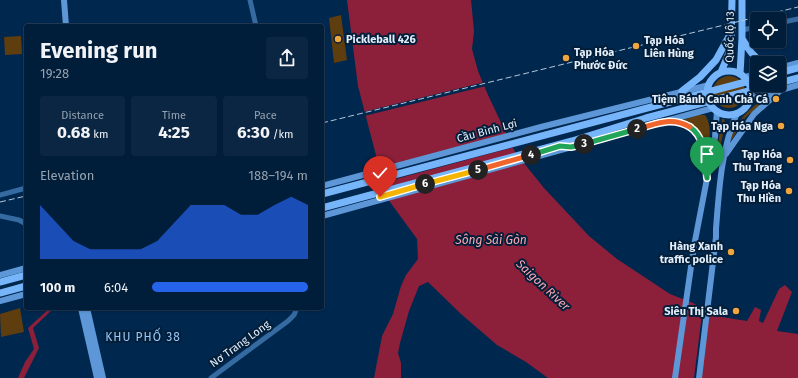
<!DOCTYPE html>
<html lang="en">
<head>
<meta charset="utf-8">
<style>
	body { margin:0; font-family:"Fira Sans",sans-serif; background:#0a2642; color:#f1f3f6; height:100vh; display:flex; flex-direction:column; font-size:15px; white-space:nowrap }
	* { box-sizing:border-box; margin:0 }
	p { font-size:13px; color:#95a2af }
	.icon { flex:none; width:22px; height:22px; fill:none; stroke:currentColor; stroke-width:2; stroke-linecap:round; stroke-linejoin:round }
	.map { position:relative; flex:1; overflow:hidden }
	.side { position:absolute; left:24px; top:24px; width:300px; height:286px; display:flex; flex-direction:column; background:#001d3a; border-radius:4px; box-shadow:0 1px 3px #0004,0 0 0 1px #223b54 }
	.side>* { flex:none }
	.buttons { position:absolute; left:750px; top:12px; display:grid; gap:8px }
	.buttons a { display:grid; place-items:center; width:36px; height:36px; border-radius:4px; background:#001d3a; box-shadow:0 1px 3px #0004,0 0 0 1px #223b54; font-size:20px }
	.pin { position:absolute; display:grid; place-items:center; width:34px; height:34px; color:#fff; margin:-41px -17px; border-radius:50% 50% 50% 0; rotate:-45deg; box-shadow:0 0 4px #0007 }
	.pin .icon { rotate:45deg }
	.km { position:absolute; width:20px; height:20px; margin:-10px; border-radius:50%; background:#222; color:#fff; font-size:11px; line-height:20px; text-align:center }
	.round { display:grid; place-items:center; flex:none; width:42px; height:42px; border-radius:4px; background:#0a2642 }
	.head { display:flex; align-items:center; justify-content:space-between; height:68px; padding:0 16px }
	h1 { font-size:22px; font-weight:700; line-height:30px }
	.metrics { display:grid; grid-template-columns:repeat(3,1fr); gap:6px; height:68px; padding:4px 16px }
	.metrics div { display:grid; align-content:center; border-radius:4px; background:#0a2642; text-align:center }
	.metrics b { font-size:17px; font-weight:700 }
	.metrics small { font-size:11px; font-weight:400 }
	.metrics p { font-size:11px }
	.chart { height:112px; padding:8px 16px }
	.chart p { display:flex; justify-content:space-between }
	.chart svg { width:100%; height:72px; margin-top:4px; fill:#2563eb; opacity:.7 }
	ul { padding:0 16px; list-style:none; font-size:13px }
	li { display:grid; grid-template-columns:64px 48px 1fr; align-items:center; height:30px }
	li i { height:10px; border-radius:5px; background:#2563eb }
	.map>svg:first-child { display:block }
	.green { fill:#5e3d0e }
	.water { fill:#8c203a }
	.pier { fill:#00274e }
	.lines { fill:none; stroke-linecap:round; stroke-linejoin:round }
	.minor { stroke:#366ba2; stroke-width:5 }
	.major { stroke:#5d97d7; stroke-width:6 }
	.highway { stroke:#77b5fa; stroke-width:7 }
	.rail { stroke:#b5c6d8; stroke-width:1; stroke-dasharray:6 3; stroke-linecap:butt }
	.split-1-casing { stroke:#fff; stroke-width:8 }
	.split-2-casing { stroke:#fff; stroke-width:8 }
	.split-3-casing { stroke:#fff; stroke-width:8 }
	.split-4-casing { stroke:#fff; stroke-width:8 }
	.split-5-casing { stroke:#fff; stroke-width:8 }
	.split-6-casing { stroke:#fff; stroke-width:8 }
	.split-7-casing { stroke:#fff; stroke-width:8 }
	.split-1 { stroke:#22a559; stroke-width:5 }
	.split-2 { stroke:#f0652b; stroke-width:5 }
	.split-3 { stroke:#22a559; stroke-width:5 }
	.split-4 { stroke:#22a559; stroke-width:5 }
	.split-5 { stroke:#f0652b; stroke-width:5 }
	.split-6 { stroke:#f5b400; stroke-width:5 }
	.split-7 { stroke:#f5b400; stroke-width:5 }
	.poi-dot { fill:#f0a63e; stroke:#031e39; stroke-width:1.5 }
	.labels { text-anchor:middle; dominant-baseline:central; stroke-width:4; stroke-linejoin:round; paint-order:stroke }
	.street-label { font-size:11px; fill:#e4effc; stroke:#031e39 }
	.poi-label { font-size:11px; font-weight:bold; fill:#e4effc; stroke:#031e39; text-anchor:end }
	.water-label { font-size:12px; font-style:italic; fill:#fea7b1; stroke:#031e39 }
	.neighbourhood-label { font-size:12px; letter-spacing:1px; fill:#99c5f6; stroke:#031e39 }
</style>
</head>
<body>
<div class="map">
<svg width="798" height="378" viewBox="0 0 798 378">
	<rect width="100%" height="100%" fill="#00274e"/>
	<path class="green" d="M341,15L347,60L334,63L329,18Z
		M21,36L22,54L5,55L4,37Z
		M713 92a16 16 0 1 1 32 0a16 16 0 1 1-32 0Z
		M770,96L745,118L731,141C732,124 755,102 770,96Z
		M698,115H705C713,125 709,147 707,158C702,133 700,135 680,121Z
		M722,119H724L725,123L720,149L715,168H714Z
		M20,308L24,332L1,337L0,314Z"/>
	<path class="water" d="M347,0H471L474,31L472,49L478,71L488,95L515,152L544,188L589,236L617,259L670,294L693,303L716,316L747,321L755,307L761,310L759,321L763,323L779,289L785,285L792,292L777,331L798,334V378H548L526,362L497,345L461,314L428,282L419,286L409,311L400,343L398,353L401,363V378H374L382,336L393,314L401,286L406,275L418,259L417,239L390,202L384,186L358,86Z
		M50,308H54L33,328L39,348L24,378H18L25,362L34,349L28,328Z"/>
	<path class="pier" d="M485,82L486,86L364,116L363,112Z
		M509,135L515,147L381,183L377,170Z
		M703,306L709,309L700,378H694Z"/>
	<g class="lines">
		<path class="minor" d="M250,0L256,26
			M779,23L798,19
			M742,30L757,27
			M0,195L26,188
			M0,216L19,220L26,224
			M211,378L288,321L294,315L297,308"/>
		<path class="major" d="M64,0L66,26
			M779,68L798,63
			M745,77L757,74
			M750,99L798,85
			M672,121C702,123 703,148 706,172
			M726,154L754,114L782,89
			M322,186L541,127L709,85
			M322,216L713,108
			M0,275L26,268
			M0,301L26,294
			M81,308L97,378
			M87,308L103,378
			M675,378L694,246L715,137L717,111
			M699,378L716,237V229C719,191 721,149 737,113"/>
		<path class="highway" d="M743,40C749,50 753,57 764,63
			M779,67H781
			M707 93a22 22 0 1 1 44 0a22 22 0 1 1-44 0Z
			M721,72L729,53L731,43L732,0
			M779,73L798,68
			M740,74L742,38V0
			M779,83L798,78
			M682,91L700,77L716,60L732,31
			M322,194L757,79
			M322,208L572,141L646,118L771,85
			M0,282L26,275
			M0,293L26,286"/>
		<path class="rail" d="M322,123L798,7
			M0,202L26,196"/>
	</g>
	<g class="lines">
		<defs>
			<path id="split-1" d="M690,127C706,138 705,160 707,178"/>
			<path id="split-2" d="M637,129C657,124 671,116 690,127"/>
			<path id="split-3" d="M584,144L637,129"/>
			<path id="split-4" d="M531,155L560,146L571,147L584,144"/>
			<path id="split-5" d="M478,170L531,155"/>
			<path id="split-6" d="M425,184L478,170"/>
			<path id="split-7" d="M380,197L425,184"/>
		</defs>
		<use href="#split-1" class="split-1-casing"/>
		<use href="#split-2" class="split-2-casing"/>
		<use href="#split-3" class="split-3-casing"/>
		<use href="#split-4" class="split-4-casing"/>
		<use href="#split-5" class="split-5-casing"/>
		<use href="#split-6" class="split-6-casing"/>
		<use href="#split-7" class="split-7-casing"/>
		<use href="#split-1" class="split-1"/>
		<use href="#split-2" class="split-2"/>
		<use href="#split-3" class="split-3"/>
		<use href="#split-4" class="split-4"/>
		<use href="#split-5" class="split-5"/>
		<use href="#split-6" class="split-6"/>
		<use href="#split-7" class="split-7"/>
	</g>
	<g class="poi-dot">
		<circle cx="338" cy="39" r="4"/>
		<circle cx="636" cy="46" r="4"/>
		<circle cx="566" cy="58" r="4"/>
		<circle cx="776" cy="99" r="4"/>
		<circle cx="781" cy="126" r="4"/>
		<circle cx="790" cy="160" r="4"/>
		<circle cx="789" cy="191" r="4"/>
		<circle cx="731" cy="252" r="4"/>
		<circle cx="736" cy="311" r="4"/>
	</g>
	<g class="labels">
		<g class="street-label">
			<text transform="translate(730 37) rotate(-89)">Quốc lộ 13</text>
			<text transform="translate(487 131) rotate(-15)">Cầu Bình Lợi</text>
			<text transform="translate(240 344) rotate(-36)">Nơ Trang Long</text>
		</g>
		<g class="poi-label">
			<text x="346" y="39" text-anchor="start">Pickleball 426</text>
			<text x="644" y="40" text-anchor="start">Tạp Hóa<tspan x="644" dy="13">Liên Hùng</tspan></text>
			<text x="574" y="52" text-anchor="start">Tạp Hóa<tspan x="574" dy="13">Phước Đức</tspan></text>
			<text x="768" y="99">Tiệm Bánh Canh Chả Cá</text>
			<text x="773" y="126">Tạp Hóa Nga</text>
			<text x="782" y="154">Tạp Hóa<tspan x="782" dy="13">Thu Trang</tspan></text>
			<text x="781" y="185">Tạp Hóa<tspan x="781" dy="13">Thu Hiền</tspan></text>
			<text x="723" y="246">Hàng Xanh<tspan x="723" dy="13">traffic police</tspan></text>
			<text x="728" y="311">Siêu Thị Sala</text>
		</g>
		<g class="water-label">
			<text x="491" y="240">Sông Sài Gòn</text>
			<text transform="translate(543 285) rotate(43)">Saigon River</text>
		</g>
		<g class="neighbourhood-label">
			<text x="143" y="337">KHU PHỐ 38</text>
		</g>
	</g>
</svg>
<div class="buttons">
<a><svg class="icon" aria-label="locate" viewBox="0 0 24 24"><circle cx="12" cy="12" r="6"/><path d="M12 2v4M12 18v4M2 12h4M18 12h4"/></svg></a>
<a><svg class="icon" aria-label="layers" viewBox="0 0 24 24"><path d="M12 4l9 5-9 5-9-5zM3 14l9 5 9-5"/></svg></a>
</div>
<div class="pin" style="left:707px;top:178px;background:#1e9e55"><svg class="icon" aria-label="arrive" viewBox="0 0 24 24"><path d="M6 21V4h12l-3 4 3 4H6"/></svg></div>
<div class="pin" style="left:380px;top:197px;background:#d93025"><svg class="icon" aria-label="check" viewBox="0 0 24 24"><path d="M5 12l5 5 9-10"/></svg></div>
<b class="km" style="left:637px;top:129px">2</b>
<b class="km" style="left:584px;top:144px">3</b>
<b class="km" style="left:531px;top:155px">4</b>
<b class="km" style="left:478px;top:170px">5</b>
<b class="km" style="left:425px;top:184px">6</b>
<section class="side">
<div class="head"><div><h1>Evening run</h1><p>19:28</p></div><a class="round"><svg class="icon" aria-label="share" viewBox="0 0 24 24"><path d="M12 15V3M7 8l5-5 5 5M5 13v7h14v-7"/></svg></a></div>
<div class="metrics">
<div><p>Distance</p><b>0.68<small> km</small></b></div>
<div><p>Time</p><b>4:25</b></div>
<div><p>Pace</p><b>6:30<small> /km</small></b></div>
</div>
<div class="chart"><p><span>Elevation</span>188–194 m</p>
<svg viewBox="0 0 160 44" preserveAspectRatio="none"><path d="M0 44V11L10 22L20 33L30 38L40 38L50 38L60 38L70 33L80 22L90 11L100 11L110 11L120 17L130 17L140 11L150 6L160 11V44z"/></svg>
</div>
<ul>
<li><b>100 m</b>6:04<i style="width:100%"></i></li>
</ul>
</section>
</div>
</body>
</html>
